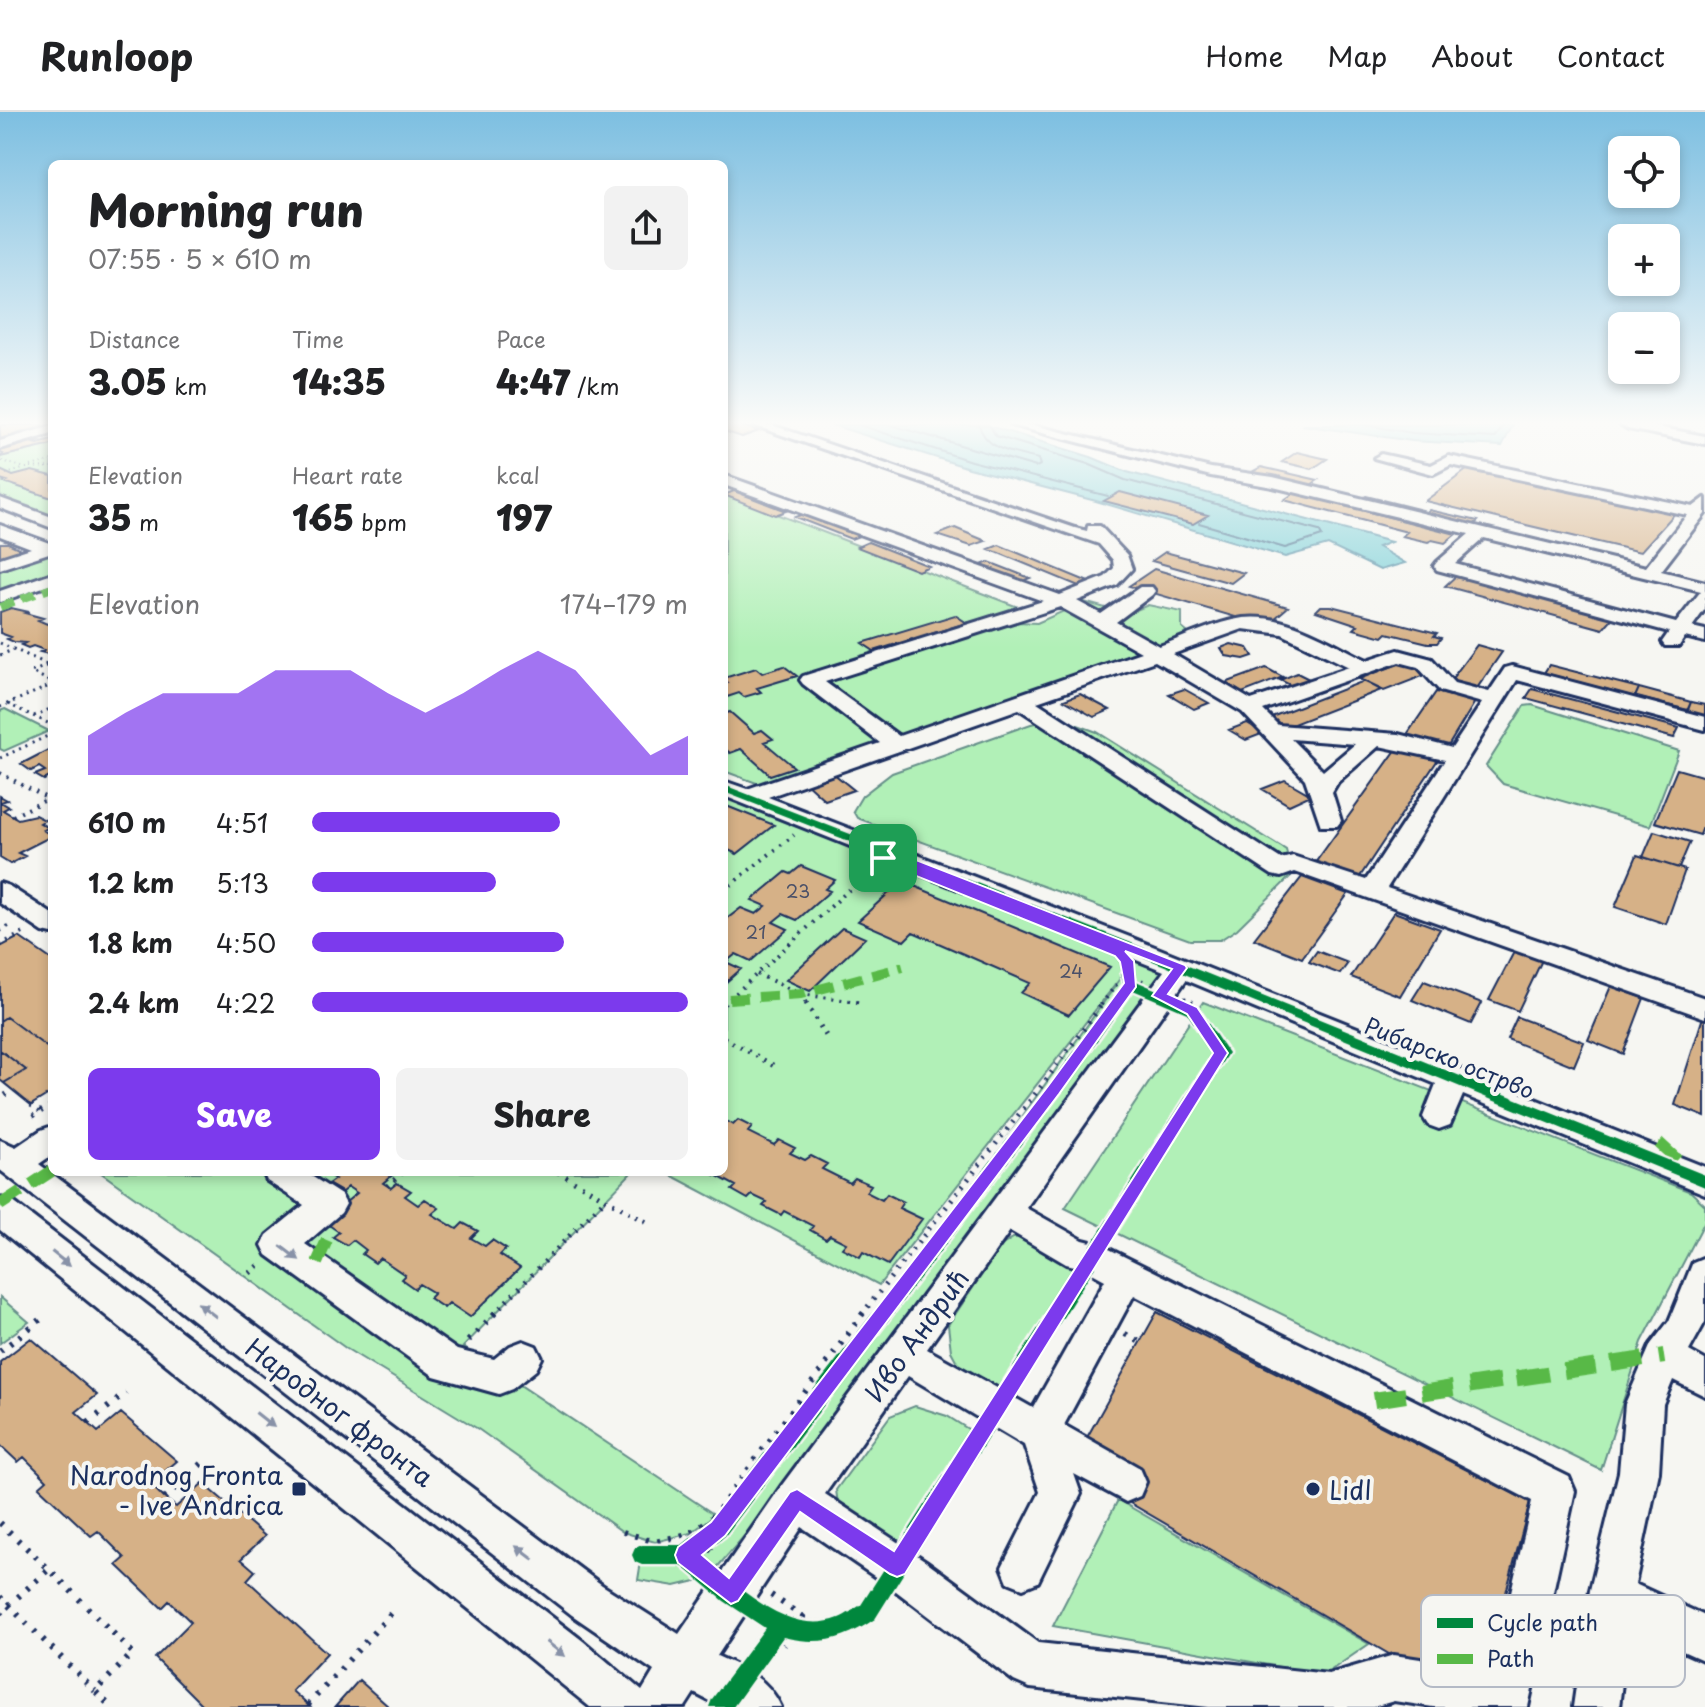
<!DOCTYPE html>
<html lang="en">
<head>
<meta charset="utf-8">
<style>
	body { margin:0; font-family:"Playpen Sans",sans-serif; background:#f2f2f2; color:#202124; height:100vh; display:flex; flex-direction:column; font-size:30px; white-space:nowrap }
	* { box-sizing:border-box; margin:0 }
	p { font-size:26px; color:#757577 }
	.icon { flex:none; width:44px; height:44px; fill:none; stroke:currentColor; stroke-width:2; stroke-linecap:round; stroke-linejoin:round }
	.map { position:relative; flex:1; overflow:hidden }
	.side { position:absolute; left:48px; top:48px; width:680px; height:1016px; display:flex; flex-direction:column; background:#fff; border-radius:12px; box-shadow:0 4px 12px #0003 }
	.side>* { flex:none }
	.buttons { position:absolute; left:1608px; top:24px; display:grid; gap:16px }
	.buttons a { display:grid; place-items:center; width:72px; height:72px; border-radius:12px; background:#fff; box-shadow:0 4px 12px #0003; font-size:40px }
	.pin { position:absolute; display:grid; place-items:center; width:68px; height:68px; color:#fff; margin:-34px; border-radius:16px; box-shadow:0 4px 12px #0006 }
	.round { display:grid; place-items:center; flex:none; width:84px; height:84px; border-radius:12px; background:#f2f2f2 }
	.head { display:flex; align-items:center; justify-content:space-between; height:136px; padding:0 40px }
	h1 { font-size:44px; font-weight:800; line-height:60px }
	.stats { display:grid; grid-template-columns:repeat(3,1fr); gap:12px; height:136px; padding:8px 40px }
	.stats div { display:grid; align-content:center }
	.stats b { font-size:34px; font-weight:800 }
	.stats small { font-size:22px; font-weight:400 }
	.stats p { font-size:22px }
	.chart { height:224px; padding:16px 40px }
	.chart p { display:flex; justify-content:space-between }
	.chart svg { width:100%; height:144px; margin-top:8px; fill:#7c3aed; opacity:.7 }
	.button { display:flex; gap:16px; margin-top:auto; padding:16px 40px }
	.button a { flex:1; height:92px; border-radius:12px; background:#7c3aed; color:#fff; font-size:32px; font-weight:800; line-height:92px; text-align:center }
	.button a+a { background:#f2f2f2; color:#202124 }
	ul { padding:0 40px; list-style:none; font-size:26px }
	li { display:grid; grid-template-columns:128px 96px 1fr; align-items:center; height:60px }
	li i { height:20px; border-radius:10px; background:#7c3aed }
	header { display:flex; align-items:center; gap:48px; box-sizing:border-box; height:112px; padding:0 40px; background:#fff; border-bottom:2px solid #e0e0e0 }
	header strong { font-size:38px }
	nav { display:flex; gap:44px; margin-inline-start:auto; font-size:28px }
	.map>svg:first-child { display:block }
	.green { fill:#b1f0b7; stroke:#66908a; stroke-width:2 }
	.water { fill:#7ed0d7; stroke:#5690a7; stroke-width:2 }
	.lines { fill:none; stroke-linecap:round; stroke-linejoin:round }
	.shore { stroke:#436f8e; stroke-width:2 }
	.building { fill:#d6b187; stroke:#1b2f5e; stroke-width:2 }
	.minor-casing { stroke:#1b2f5e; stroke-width:6 }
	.path-far4 { stroke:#1b2f5e; stroke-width:2; stroke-dasharray:1 4; stroke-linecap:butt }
	.path-far3 { stroke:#1b2f5e; stroke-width:3; stroke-dasharray:2 5; stroke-linecap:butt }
	.path-far2 { stroke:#1b2f5e; stroke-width:4; stroke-dasharray:2 6; stroke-linecap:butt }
	.path-far1 { stroke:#1b2f5e; stroke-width:5; stroke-dasharray:2 7; stroke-linecap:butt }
	.path { stroke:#1b2f5e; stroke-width:6; stroke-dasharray:3 9; stroke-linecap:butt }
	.minor { fill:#f6f6f2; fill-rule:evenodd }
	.quiet-far3 { stroke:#58b947; stroke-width:8; stroke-dasharray:15 8; stroke-linecap:butt }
	.quiet-far2 { stroke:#58b947; stroke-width:10; stroke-dasharray:19 10; stroke-linecap:butt }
	.quiet-far1 { stroke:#58b947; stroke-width:12; stroke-dasharray:25 12; stroke-linecap:butt }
	.quiet { stroke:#58b947; stroke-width:16; stroke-dasharray:32 16; stroke-linecap:butt }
	.cycleway-casing { stroke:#f6f6f2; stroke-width:5 }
	.cycleway { fill:#00873e; fill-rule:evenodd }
	.oneway { fill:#8892a8 }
	.route { fill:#7c3aed; stroke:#fff; stroke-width:2; fill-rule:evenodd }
	.poi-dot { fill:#1b2f5e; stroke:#f6f6f2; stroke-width:3 }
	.labels { text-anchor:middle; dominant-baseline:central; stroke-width:8; stroke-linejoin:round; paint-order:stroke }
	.number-label { font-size:18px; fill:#4a5068 }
	.street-label { font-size:22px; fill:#1b2f5e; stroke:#f6f6f2 }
	.near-street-label { font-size:26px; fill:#1b2f5e; stroke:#f6f6f2 }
	.near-poi-label { font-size:26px; fill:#1b2f5e; stroke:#f6f6f2; text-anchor:end }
	.key { fill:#f6f6f2; stroke:#b4bac6; stroke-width:2 }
	.key-label { font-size:22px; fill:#1b2f5e }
</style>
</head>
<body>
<header>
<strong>Runloop</strong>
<nav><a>Home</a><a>Map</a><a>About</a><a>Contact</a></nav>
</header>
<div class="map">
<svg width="1705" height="1595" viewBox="0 0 1705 1595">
	<rect width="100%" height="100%" fill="#f6f6f2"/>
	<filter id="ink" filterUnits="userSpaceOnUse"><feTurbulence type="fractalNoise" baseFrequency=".0125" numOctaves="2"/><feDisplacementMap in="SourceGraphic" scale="16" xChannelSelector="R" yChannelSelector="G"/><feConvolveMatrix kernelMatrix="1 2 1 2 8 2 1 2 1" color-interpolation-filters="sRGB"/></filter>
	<g filter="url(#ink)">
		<path class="green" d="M52,333V411L0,391V345Z
			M724,382L1023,497L809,564L889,632L770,676L724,659Z
			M52,438V463L0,481V456Z
			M1084,490L1127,502L1148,493L1182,500V516L1194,526L906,625L894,624L826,572L830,568L902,547L917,539L1018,510L1037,511Z
			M1532,593L1679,639L1650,714L1503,672L1486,654L1524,594Z
			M5,597L49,619L4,639L0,637V599Z
			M1061,607L1097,620L1286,738L1292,763L1237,817L1220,828H1190L857,706L853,699L862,684L892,661L1031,612Z
			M724,683L1181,856L917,1223L708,1466L675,1474L638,1468L642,1443H685L718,1417L881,1202L1126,859L879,1173L665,1060H724Z
			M1203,890L1691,1080L1705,1093V1109L1642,1230L1601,1358L1065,1096Z
			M100,1060H632L463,1235L715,1403L691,1421L655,1430L623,1420L478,1317L347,1237Z
			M1030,1125L1081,1151L1000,1281L964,1263L951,1239L948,1213L1001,1134L1013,1126Z
			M0,1185L29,1210L0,1231Z
			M915,1294L947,1304L976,1322L895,1448L840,1407L836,1378L890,1304Z
			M1118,1388L1369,1532L1324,1563L1053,1514Z"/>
		<path class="water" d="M832,313H986L1091,345L1127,360L1391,430L1378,435L1405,451L1380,458L1328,433L1285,445L1096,389L969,356Z
			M1302,313H1513L1502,334L1412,329Z"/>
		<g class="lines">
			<path class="shore" d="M859,313L971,349L1108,384
				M891,313L1036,355L1040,353L1038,347C1015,341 986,339 979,313
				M989,313L996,324L1088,352L1125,368L1319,419L1322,424L1285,436L1199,411
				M1365,313L1413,321L1495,326L1504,313"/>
		</g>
		<path class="building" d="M0,313H41L46,314L0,328Z
			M724,313H739L759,319L742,325L724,319Z
			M33,327L40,329L34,331L38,332L52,328V333L0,345L3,342L0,341V336Z
			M1297,340L1327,347L1312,357L1282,350Z
			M1472,354L1677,399L1640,440L1425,389Z
			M1261,355L1318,368L1308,375L1250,361Z
			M0,358L13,364L32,359L52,364V386L4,370L7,369L0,367Z
			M734,379L786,399L775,403L724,383Z
			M1120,380L1208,403L1193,412L1104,389Z
			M1294,381L1456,422L1445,431L1432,428L1428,430L1402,424L1407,420L1284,388Z
			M1366,384L1422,398L1416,402L1360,387Z
			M1429,398L1478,409L1472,414L1423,403Z
			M806,401L862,423L851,427L795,405Z
			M955,416L962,419L986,429L971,434L937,423Z
			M868,430L929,454L918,459L857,435Z
			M0,431H8L25,439L0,451Z
			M999,433L1091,471L1081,475L989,437Z
			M1165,440L1244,461L1231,471L1152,449Z
			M989,450L1030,466L1017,471L976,455Z
			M1154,457L1288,495L1266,514L1129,474Z
			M1459,461L1615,503L1603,517L1445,474Z
			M1321,494H1331L1437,521L1434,524L1441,526L1437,531H1428L1387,521L1383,525L1354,517L1358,513L1316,499Z
			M11,496L29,500L25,501L43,506L38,508L47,512L52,510V543L40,540L44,538L33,534L28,536L21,533L25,531L14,530L7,527L11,525L0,521V500Z
			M955,503L967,511L930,522L935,525L917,530L912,527L874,539L862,531Z
			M1231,532L1248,536L1253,544L1244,547L1226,544L1221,536Z
			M1477,533L1502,540L1475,579L1448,572Z
			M1403,550L1428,562L1384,579L1359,567Z
			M1549,553L1639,576L1635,585L1544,561Z
			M784,554L797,564L757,576L761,580L744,585L739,581L724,586V572L728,571L724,566L756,556L762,561Z
			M1266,556L1283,565L1237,583L1220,573Z
			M1297,561L1309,567L1292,574L1280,568Z
			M1364,569L1381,578L1286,615L1269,606Z
			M1639,576L1691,590L1688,598L1635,585Z
			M1184,577L1209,591L1194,597L1169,582Z
			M1532,577L1679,616L1674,626L1526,586Z
			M1436,580L1475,590L1447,636L1406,624Z
			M1080,582L1110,598L1094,605L1064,588Z
			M1691,590L1705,593V604L1687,599Z
			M730,600L754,621L762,618L773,627L764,630L794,655L770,663L741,637L730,641L724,636V602Z
			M1247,611L1264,621L1246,628L1229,618Z
			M1399,634L1439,646L1359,766L1315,751Z
			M52,636V664L44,668L35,663L45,659L39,655L31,659L21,652Z
			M1677,657L1705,665V709L1700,723L1655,710Z
			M833,661L854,678L825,688L805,670Z
			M1285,668L1311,683L1289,693L1262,677Z
			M0,684L7,688L1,690L9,695L3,698L18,707L35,703L45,708L40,711L49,716L43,718L52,724L18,741L25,744L10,752L0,746Z
			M724,693L774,713L737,742L724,736Z
			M1654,719L1690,730L1679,756L1643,745Z
			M1637,743L1685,758L1666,812L1615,795Z
			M801,754L835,768L825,777L830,779L797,808L783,802L773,810L788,817L751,849L736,842L726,850L741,857L724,872V809L741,796L756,802L766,794L752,788L786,760L791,762Z
			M1302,765L1348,782L1302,846L1254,827Z
			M902,769L948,788L1110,855L1069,903L1021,881L1030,871L913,820L904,829L858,809Z
			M1394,800L1440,817L1400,884L1351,865Z
			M842,816L865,826L810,879L786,868Z
			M19,825L52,848V980L31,993L0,968V835Z
			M1516,836L1543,846L1518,899L1489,888Z
			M1317,839L1348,851L1340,862L1309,850Z
			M1424,869L1482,891L1471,912L1412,888Z
			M1611,874L1644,886L1623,942L1588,928Z
			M6,905L52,939V980L31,993L4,971L26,958L0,938V909Z
			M1517,905L1584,930L1574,954L1507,927Z
			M1703,905L1705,906V1005L1675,993Z
			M724,1008L733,1013L738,1008L752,1015L748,1020L774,1033L779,1028L795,1036L790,1041L805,1048L811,1044L827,1052L822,1057L850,1071L855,1066L871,1073L866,1080L882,1088L887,1082L903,1090L899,1096L922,1107L888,1153L863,1140L860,1145L842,1136L846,1131L830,1123L826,1127L810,1118L813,1114L784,1099L781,1103L763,1094L767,1090L752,1083L748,1087L732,1078L736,1074L710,1060H724Z
			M323,1060H396L383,1071L391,1076L397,1071L411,1079L405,1084L418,1093L425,1087L439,1096L432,1102L457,1117L463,1111L478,1119L471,1126L485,1134L492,1128L506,1137L500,1143L520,1156L470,1205L449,1191L444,1196L429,1186L434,1181L419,1172L415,1177L401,1167L405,1163L380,1146L375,1151L362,1142L366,1138L353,1128L347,1133L333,1125L339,1120L323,1109L357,1081L348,1075L342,1080L328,1072L335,1067Z
			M1157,1200L1530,1390L1485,1560L1389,1542L1118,1384L1085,1329Z
			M31,1226L97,1283L76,1300L98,1320L121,1301L177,1349L150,1372L164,1386L176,1395L203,1371L265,1424L241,1447L255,1459L247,1468L327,1541L292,1579L310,1595H204L155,1546L191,1510L169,1489L162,1496L117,1453L125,1446L98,1419L91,1424L39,1375L47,1368L24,1345L18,1350L0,1333V1250Z
			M359,1568L389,1595H335Z"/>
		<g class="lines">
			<defs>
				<path id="minor" d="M753,313H772L1075,416L1087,419L1088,414H1100L1127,443L1132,457L1117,473L1077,489L1101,502L1140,475H1152L1155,479L1152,483L1116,510L1159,534C1185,525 1215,510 1243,506C1287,501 1329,530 1367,548L1398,538L1432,547L1454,571L1489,580L1505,556L1512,554L1705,605V618L1517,568L1387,776L1705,886V906L1295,760L1281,765L1272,763L1019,597L768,685L1135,827L1705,1055V1082L1463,983L1450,1013L1439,1017L1428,1013L1423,1005L1436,972L1186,868L1026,1096L1083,1128L1099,1132L1569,1365L1575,1379L1528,1595H1433L1394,1589L1373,1595H1209L1030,1576L1014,1569L896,1479L802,1415L717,1544C744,1556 769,1567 781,1595H721L694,1581L685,1595H590L0,1118V1086L12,1089L583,1529L642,1579L654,1559L572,1503L4,1061L0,1058V1028L16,1035L41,1018L52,1014V1043L39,1052L602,1473L679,1522L782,1373L1164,859L724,684V669L747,677L880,631L803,572L800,568L803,564L1043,489L724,373V363L1060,483L1105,465L1114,456L1113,448L1099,432ZM1060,495L1141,540L899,624L825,570ZM1243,517L1282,522L1349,555L1251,588L1173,542ZM1155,549L1242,600L1305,667L1321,714H1337L1341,709L1332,680L1338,670L1379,634L1445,648L1366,768L1293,744L1281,747L1037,590ZM1399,550L1418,555L1440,579L1482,591L1452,636L1398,622L1278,613L1263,598ZM1291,627L1355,632L1323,659ZM1010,1119L1066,1152L1083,1156L1105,1168L1033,1296L927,1237ZM1134,1183L1532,1389L1493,1558L1394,1543L1329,1562L1038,1531L926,1449L825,1382L908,1264L1024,1333L1040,1380L1002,1455L1008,1470L1023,1476L1038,1470L1081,1382L1074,1362L1126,1390L1140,1384L1146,1370L1140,1356L1064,1313Z
					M1011,313H1033L1211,356L1273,365L1646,455L1687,403L1451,353L1433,362L1374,346L1381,342L1431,353L1449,344L1693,395L1705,386V402L1661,459L1705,470V497L1692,515L1705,518V530L1685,525L1679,534H1665L1662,530L1669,520L1437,458L1434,454L1437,450L1469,422L1273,375L1211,364ZM1484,426L1701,479L1676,511L1455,452Z
					M1621,313H1647L1705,324V332L1628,317Z
					M52,314V322L0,337V329Z
					M0,386L52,405V416L0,396Z
					M0,413L52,432V440L0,457V446L31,436L0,424Z
					M52,461V472L0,490V479Z
					M0,771L9,774L52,802V822L43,820L0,791Z
					M263,1060H305L341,1083L346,1092L341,1101L305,1132L457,1238L494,1247L510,1234L523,1229L536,1234L542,1246L536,1258L512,1277L499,1282L434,1264L267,1143L262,1133L267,1123L304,1093L267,1069Z
					M1705,1145V1210L1689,1239L1705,1248V1284L1673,1268L1663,1292L1659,1360L1635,1472L1705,1504V1549L1629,1515L1619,1595H1573L1590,1478L1619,1360L1625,1292L1651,1232L1669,1209L1693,1150Z"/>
			</defs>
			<use href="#minor" class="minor-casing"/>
			<path class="path-far4" d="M2,349L25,356L52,355
				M31,354L52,348
				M6,362L23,357"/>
			<path class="path-far3" d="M0,531L49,553L31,560L52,570
				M0,543L13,538
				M8,592L52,613
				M0,595L52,573
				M34,604L52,596
				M0,646L52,622"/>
			<path class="path-far2" d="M0,661L48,687
				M13,704L52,685
				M724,778L794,723
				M0,819L12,812
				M0,833L23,821
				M757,862L801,882L864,891
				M1127,862L1143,869
				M801,882L807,893
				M1184,886L1193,890
				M724,892L873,756
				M1101,893L1127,858"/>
			<path class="path-far1" d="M806,891L828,927
				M724,926L778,956
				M5,983L13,978
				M31,993L41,1000
				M33,1004L52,993
				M558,1060L650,1112
				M387,1074L403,1060
				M250,1161L262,1151
				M494,1202L605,1087
				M862,1202L1043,972L1103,891"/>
			<path class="path" d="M1125,1222L1140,1230
				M468,1229L496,1200
				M0,1239L40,1208
				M88,1311L126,1281
				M164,1386L207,1347
				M0,1411L49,1457
				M623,1420L655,1430L691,1421L715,1403L864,1200
				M691,1422L719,1444
				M771,1483L803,1505L784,1533
				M0,1485L95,1579
				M0,1501L49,1457L133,1541L95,1579L111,1595
				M308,1593L394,1498"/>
			<use href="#minor" class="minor"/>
			<path class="quiet-far3" d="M0,495L52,476"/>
			<path class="quiet-far2" d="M729,887L801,882L903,855"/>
			<path class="quiet-far1" d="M1659,1031L1685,1055
				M0,1093L52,1059
				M317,1151L330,1121"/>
			<path class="quiet" d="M1374,1288L1664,1244"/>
			<defs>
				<path id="cycleway" d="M724,673L1129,830L1705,1063V1075L1121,836L724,680Z
					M1127,858L1132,859L1136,869L1197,895L1228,941L875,1507C843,1528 821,1534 783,1525L733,1595H709L712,1587L765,1516L724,1489L681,1453H642L635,1450L632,1443L635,1436L642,1433H682L711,1410L1049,974L1124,872L1121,862ZM1133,878L1187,901L1214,941L861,1493C854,1497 847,1503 839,1506C788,1526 736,1473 700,1443L725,1424L1059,982Z"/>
			</defs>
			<use href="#cycleway" class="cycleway-casing"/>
			<use href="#cycleway" class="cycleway"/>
		</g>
		<defs><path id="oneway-solid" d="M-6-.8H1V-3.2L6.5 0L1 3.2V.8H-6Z" transform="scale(2)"/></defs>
		<g class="oneway">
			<use href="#oneway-solid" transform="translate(290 1141) rotate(37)"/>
			<use href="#oneway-solid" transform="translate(61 1147) rotate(38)"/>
			<use href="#oneway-solid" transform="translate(207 1198) rotate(-143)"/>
			<use href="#oneway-solid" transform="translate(265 1308) rotate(38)"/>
			<use href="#oneway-solid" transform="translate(525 1441) rotate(-143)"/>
			<use href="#oneway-solid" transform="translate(556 1537) rotate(38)"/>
		</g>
	</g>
	<linearGradient id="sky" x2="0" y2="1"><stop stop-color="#7dbfe1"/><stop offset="0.58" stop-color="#fbfbf9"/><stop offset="1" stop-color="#fbfbf9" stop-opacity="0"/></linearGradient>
	<rect width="1705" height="536" fill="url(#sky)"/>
	<path class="route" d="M884,739H893L1185,853L1187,856L1168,882L1197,895L1228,941L905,1462L897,1465L890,1462L800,1400L738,1489L731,1492L678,1451L675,1443L678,1435L711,1410L1048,974L1124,871L1120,850L1115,844L879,749L877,746ZM1125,839L1172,857L1152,884L1187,902L1213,941L894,1439L797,1377L790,1380L729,1466L702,1443L725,1424L1059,982L1136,875L1134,849Z"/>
	<g class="poi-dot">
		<rect x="291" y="1369" width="16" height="16" rx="4"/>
		<circle cx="1313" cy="1377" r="8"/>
	</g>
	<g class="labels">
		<g class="number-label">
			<text x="798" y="778">23</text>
			<text x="756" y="819">21</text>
			<text x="1071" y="858">24</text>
		</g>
		<g class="street-label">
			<text transform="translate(1450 945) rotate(22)">Рибарско острво</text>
		</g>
		<g class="near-street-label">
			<text transform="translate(916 1223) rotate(-54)">Иво Андрић</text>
			<text transform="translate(340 1300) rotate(37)">Народног фронта</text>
		</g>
		<g class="near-poi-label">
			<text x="283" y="1362">Narodnog Fronta<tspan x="283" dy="30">- Ive Andrica</tspan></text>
			<text x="1329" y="1377" text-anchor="start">Lidl</text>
		</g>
	</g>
	<rect x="1421" y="1483" width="264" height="92" rx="12" class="key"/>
	<rect x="1437" y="1506" width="36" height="10" fill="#00873e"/>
	<rect x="1437" y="1542" width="36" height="10" fill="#58b947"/>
	<g class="key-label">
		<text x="1487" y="1519">Cycle path</text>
		<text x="1487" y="1555">Path</text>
	</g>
</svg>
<div class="buttons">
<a><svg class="icon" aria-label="locate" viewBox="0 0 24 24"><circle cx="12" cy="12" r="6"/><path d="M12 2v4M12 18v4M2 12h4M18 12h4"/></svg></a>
<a>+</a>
<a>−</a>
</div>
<div class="pin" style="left:883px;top:746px;background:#1e9e55"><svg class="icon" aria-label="arrive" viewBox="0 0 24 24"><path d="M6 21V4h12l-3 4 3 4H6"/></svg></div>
<section class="side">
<div class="head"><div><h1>Morning run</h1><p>07:55 · 5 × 610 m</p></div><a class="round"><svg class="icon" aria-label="share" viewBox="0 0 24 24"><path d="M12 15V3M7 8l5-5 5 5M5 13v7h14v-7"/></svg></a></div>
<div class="stats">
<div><p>Distance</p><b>3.05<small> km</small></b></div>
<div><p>Time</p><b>14:35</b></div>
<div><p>Pace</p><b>4:47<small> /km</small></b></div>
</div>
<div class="stats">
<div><p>Elevation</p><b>35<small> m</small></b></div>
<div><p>Heart rate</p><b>165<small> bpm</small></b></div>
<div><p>kcal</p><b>197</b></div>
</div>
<div class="chart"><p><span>Elevation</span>174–179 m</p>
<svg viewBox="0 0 160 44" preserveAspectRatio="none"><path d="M0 44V32L10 25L20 19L30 19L40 19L50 12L60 12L70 12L80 19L90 25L100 19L110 12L120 6L130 12L140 25L150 38L160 32V44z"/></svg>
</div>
<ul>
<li><b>610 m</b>4:51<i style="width:66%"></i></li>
<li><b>1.2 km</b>5:13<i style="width:49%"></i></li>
<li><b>1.8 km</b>4:50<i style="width:67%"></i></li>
<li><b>2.4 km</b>4:22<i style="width:100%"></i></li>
</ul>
<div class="button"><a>Save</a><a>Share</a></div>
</section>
</div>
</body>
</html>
